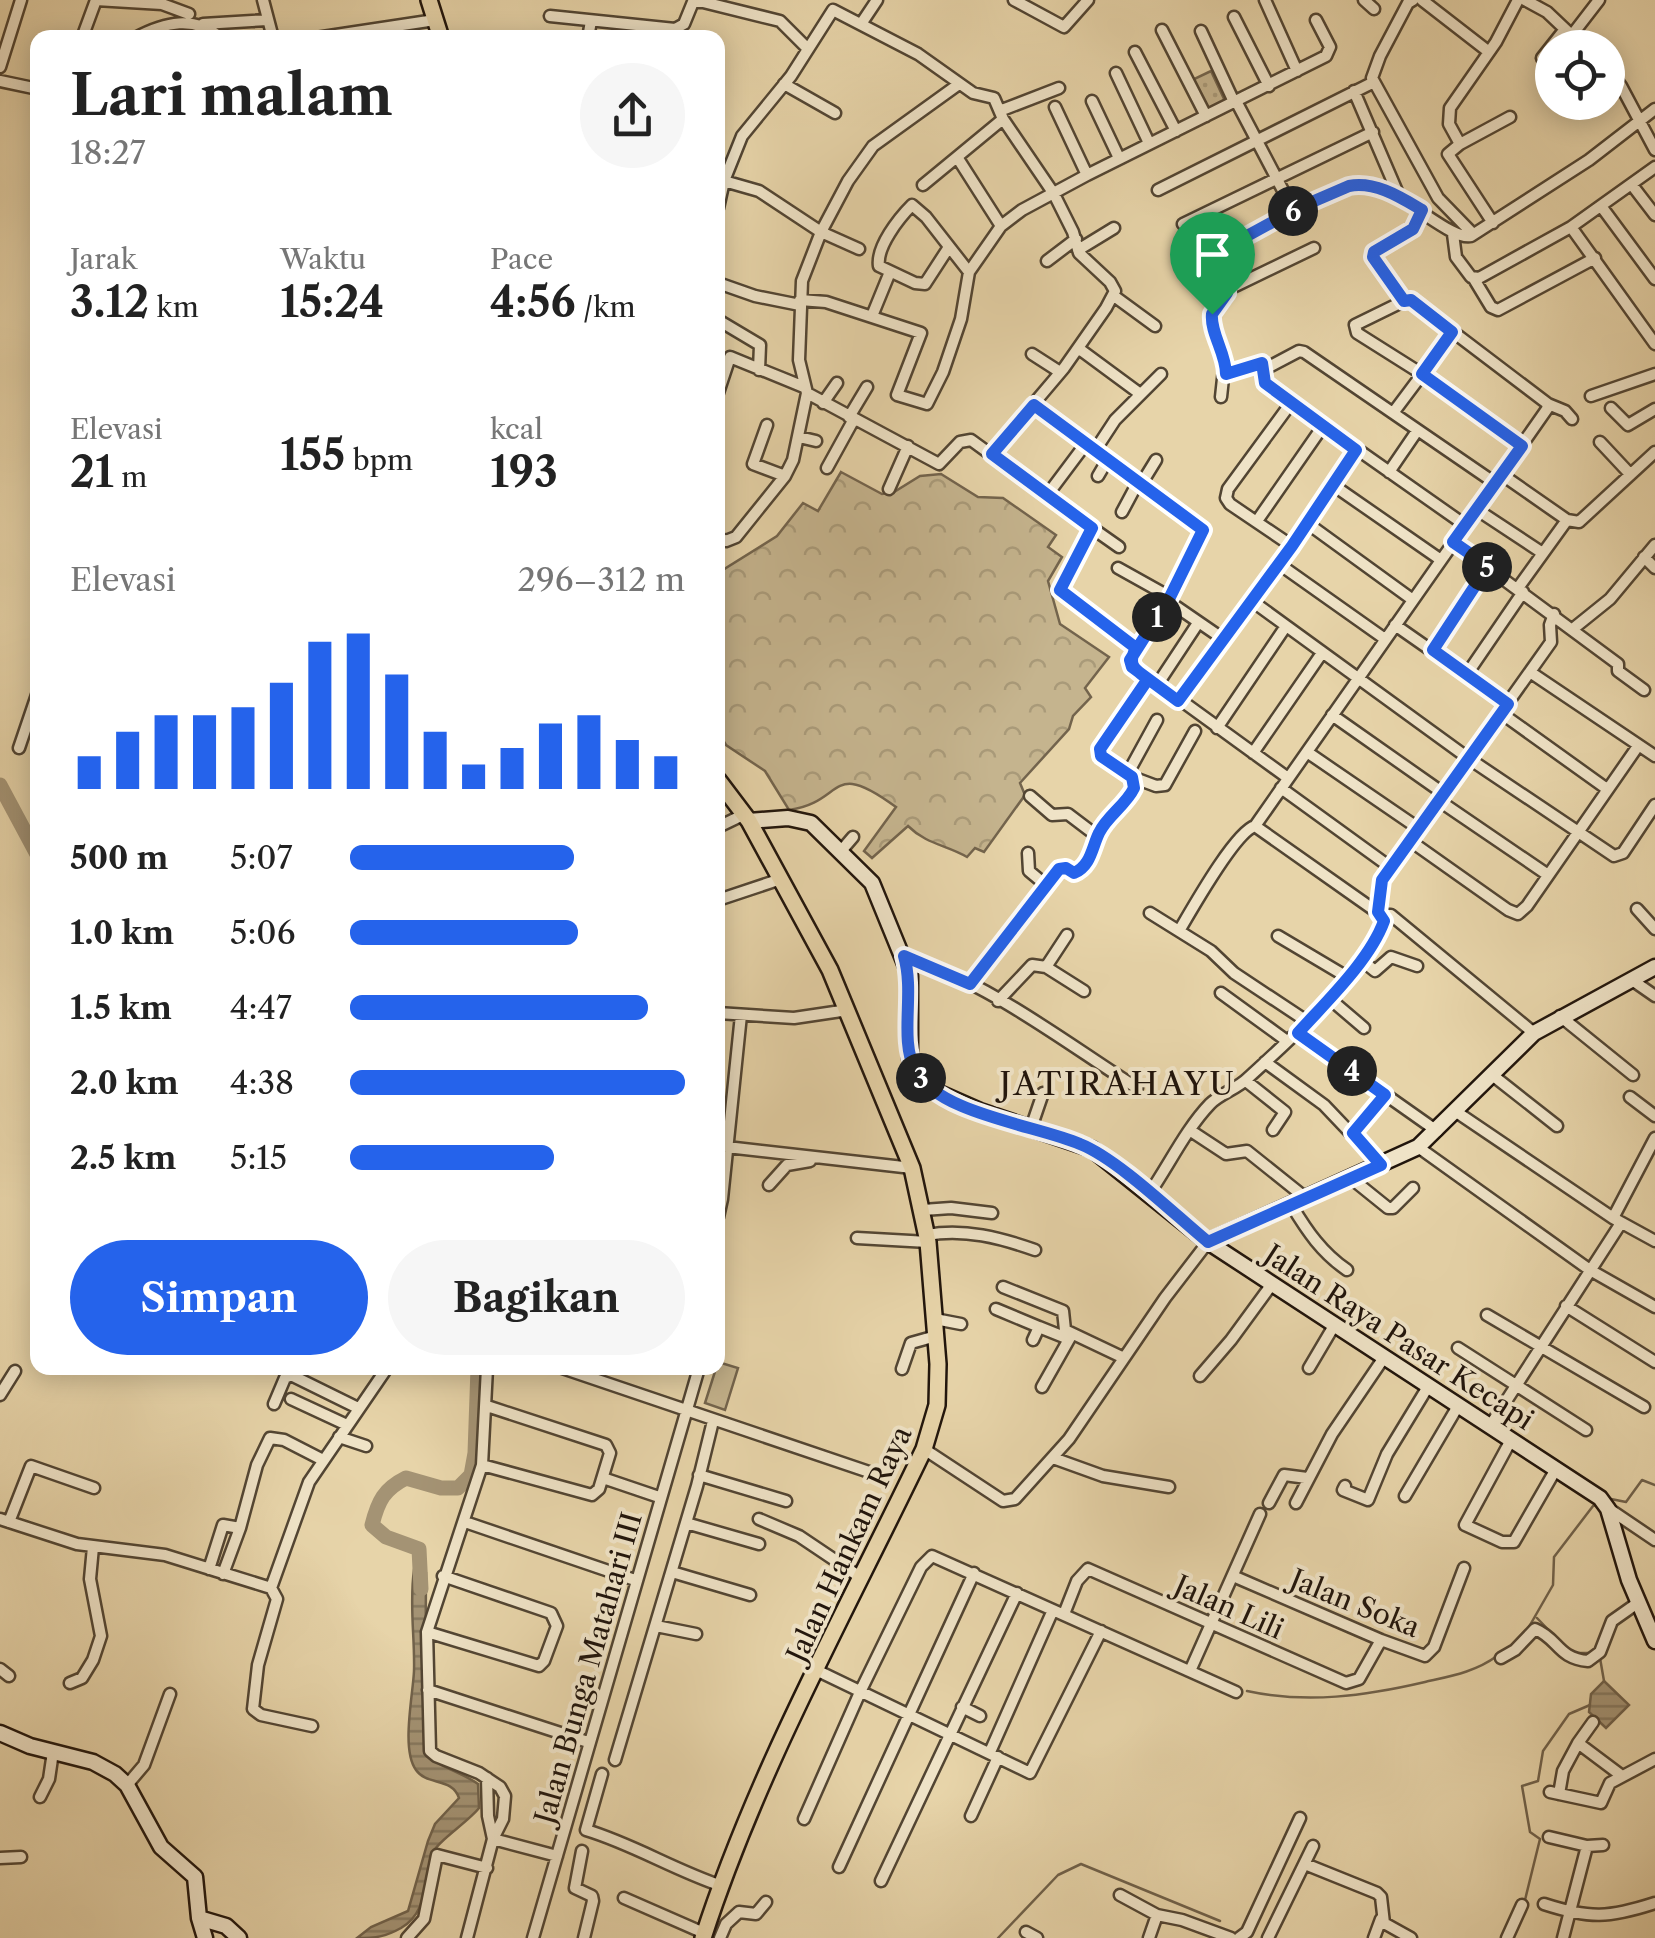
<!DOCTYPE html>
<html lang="id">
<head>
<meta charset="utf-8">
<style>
	body { margin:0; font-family:"Libre Caslon Text",serif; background:#f6f6f6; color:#222; height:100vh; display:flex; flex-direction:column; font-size:38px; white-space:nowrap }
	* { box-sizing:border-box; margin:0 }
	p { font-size:32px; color:#767676 }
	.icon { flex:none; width:55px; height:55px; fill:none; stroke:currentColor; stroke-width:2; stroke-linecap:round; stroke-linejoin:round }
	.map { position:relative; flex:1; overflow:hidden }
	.panel { position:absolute; left:30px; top:30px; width:695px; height:1345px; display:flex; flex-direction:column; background:#fff; border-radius:20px; box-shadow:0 5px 25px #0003 }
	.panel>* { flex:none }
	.fabs { position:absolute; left:1535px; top:30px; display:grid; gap:20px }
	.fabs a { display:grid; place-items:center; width:90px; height:90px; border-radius:50%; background:#fff; box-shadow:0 5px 25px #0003; font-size:50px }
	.pin { position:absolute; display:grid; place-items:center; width:85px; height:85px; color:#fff; margin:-102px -42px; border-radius:50% 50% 50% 0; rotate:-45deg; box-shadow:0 0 10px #0007 }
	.pin .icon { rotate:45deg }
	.km { position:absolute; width:50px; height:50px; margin:-25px; border-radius:50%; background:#222; color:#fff; font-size:28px; line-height:50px; text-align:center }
	.round { display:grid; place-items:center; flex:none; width:105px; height:105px; border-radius:52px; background:#f6f6f6 }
	.head { display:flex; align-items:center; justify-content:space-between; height:170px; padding:0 40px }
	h1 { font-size:55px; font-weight:700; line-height:75px }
	.metrics { display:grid; grid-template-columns:repeat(3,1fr); gap:15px; height:170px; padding:10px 40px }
	.metrics div { display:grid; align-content:center }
	.metrics b { font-size:42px; font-weight:700 }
	.metrics small { font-size:28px; font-weight:400 }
	.metrics p { font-size:28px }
	.chart { height:280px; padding:20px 40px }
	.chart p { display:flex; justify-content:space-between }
	.chart svg { width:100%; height:180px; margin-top:10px; stroke:#2563eb; stroke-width:6 }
	.primary-button { display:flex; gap:20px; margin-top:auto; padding:20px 40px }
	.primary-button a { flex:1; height:115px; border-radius:60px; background:#2563eb; color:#fff; font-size:40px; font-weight:700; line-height:115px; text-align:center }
	.primary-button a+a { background:#f6f6f6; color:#222 }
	ul { padding:0 40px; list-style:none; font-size:32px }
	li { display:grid; grid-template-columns:160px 120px 1fr; align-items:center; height:75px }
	li i { height:25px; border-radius:12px; background:#2563eb }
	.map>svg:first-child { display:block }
	.green { fill:url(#green-dots); stroke:#73644d; stroke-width:2.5 }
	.forest { fill:url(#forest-crowns); stroke:#73644d; stroke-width:2.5 }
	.pitch { fill:#c5b48e; stroke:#73644d; stroke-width:2.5 }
	.water { fill:url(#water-rules); stroke:#70614a; stroke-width:2.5 }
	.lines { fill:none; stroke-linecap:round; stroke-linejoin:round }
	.stream { stroke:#70614a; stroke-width:2.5 }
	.river { stroke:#a49374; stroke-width:15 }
	.street-casing { stroke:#524533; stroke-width:15 }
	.secondary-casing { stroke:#21150c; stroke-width:19 }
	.primary-casing { stroke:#21150c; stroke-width:20 }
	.street { stroke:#efe3c7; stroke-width:10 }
	.secondary { stroke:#efe3c7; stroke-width:14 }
	.primary { stroke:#e7d4a9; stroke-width:15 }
	.route-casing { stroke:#fff; stroke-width:20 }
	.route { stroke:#2563eb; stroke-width:12 }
	.labels { text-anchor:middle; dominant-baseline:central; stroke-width:8; stroke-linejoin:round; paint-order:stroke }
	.street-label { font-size:28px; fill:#21150c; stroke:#efe3c7 }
	.quarter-label { font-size:32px; letter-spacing:2.5px; fill:#21150c; stroke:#efe3c7 }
</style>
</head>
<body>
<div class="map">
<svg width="1655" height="1938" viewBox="0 0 1655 1938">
	<defs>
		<pattern id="green-dots" width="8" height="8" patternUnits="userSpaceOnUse" patternTransform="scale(2.5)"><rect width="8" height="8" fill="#c5b48e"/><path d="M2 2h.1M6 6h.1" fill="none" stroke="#a99a79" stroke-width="1.8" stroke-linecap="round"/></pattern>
		<pattern id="forest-crowns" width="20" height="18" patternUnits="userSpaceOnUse" patternTransform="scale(2.5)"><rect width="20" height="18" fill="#c5b48e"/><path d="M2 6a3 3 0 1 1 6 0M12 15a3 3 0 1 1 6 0" fill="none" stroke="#a99a79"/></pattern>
		<pattern id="water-rules" width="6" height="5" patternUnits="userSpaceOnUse" patternTransform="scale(2.5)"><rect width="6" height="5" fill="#a49374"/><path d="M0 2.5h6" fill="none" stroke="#85775e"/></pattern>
	</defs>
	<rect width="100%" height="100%" fill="#e7d4a9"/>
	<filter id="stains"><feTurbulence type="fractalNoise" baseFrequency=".002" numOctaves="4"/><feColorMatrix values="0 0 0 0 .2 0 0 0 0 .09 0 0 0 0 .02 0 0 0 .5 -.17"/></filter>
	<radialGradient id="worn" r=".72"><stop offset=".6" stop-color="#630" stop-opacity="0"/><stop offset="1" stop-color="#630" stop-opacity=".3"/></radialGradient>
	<path class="green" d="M1211,71L1225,101L1207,110L1192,80Z"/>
	<path class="forest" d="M841,472L882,494L894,492L920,476L941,474L978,497L1003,498L1056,535L1048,547L1062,557L1048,581L1060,624L1109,657L1085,688L1091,697L1073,716L1069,729L1020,783L1025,795L984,852L975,848L967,857C946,845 926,844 908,826L872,858L864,851L896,807C828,757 846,802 789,810L765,771L726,745L718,732V573L777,536L803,503L818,511Z"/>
	<path class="pitch" d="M718,1362L738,1368L725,1410L705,1403Z"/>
	<path class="water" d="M414,1570L426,1573L425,1752C437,1767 462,1772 478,1784L479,1808C468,1822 438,1841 434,1851C421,1879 431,1910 401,1928C385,1937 376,1938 357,1938L371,1927L408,1911L428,1841L435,1824L459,1798C452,1777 427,1786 416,1770C401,1750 413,1695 414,1671C415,1637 409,1604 414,1570Z
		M1604,1681L1629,1705L1606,1728L1589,1712L1591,1694Z"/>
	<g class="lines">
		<path class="stream" d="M1611,1499L1626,1502L1642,1480L1655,1485
			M1537,1618L1563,1645
			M1526,1632L1553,1585L1554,1557L1593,1506L1598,1504
			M1573,1653H1594
			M1600,1658L1604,1681
			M1247,1691C1307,1704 1365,1696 1425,1682C1451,1676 1475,1672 1497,1656
			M1525,1900L1540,1839L1530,1832L1522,1786L1538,1781L1543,1751L1569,1714L1590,1705
			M998,1938L1058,1875L1081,1864L1220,1921"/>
		<path class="river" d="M0,785L38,856
			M421,1589L419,1549L386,1537L372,1525C378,1501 384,1489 406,1478L441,1488H458L471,1475L475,1453L478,1368"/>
		<defs>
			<path id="street" d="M96,0L162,4L189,14
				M263,0L273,38
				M1014,0L1064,27L1088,0
				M1265,0L1297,71
				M1364,0L1374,9
				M1413,0L1408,3L1380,56L1372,78L1438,198L1473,234
				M1422,0L1489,52
				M1525,0L1547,12L1585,48
				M550,16L675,29L684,24L693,2H703L780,21L807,48
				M1234,17L1269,86
				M203,24L267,20
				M861,24L877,0
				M1162,30L1206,116
				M1201,31L1234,102
				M1572,35L1599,0
				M82,38L96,0
				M135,38C165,22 194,15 221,38
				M316,38L435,20
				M588,38L591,21
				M1135,52L1176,131
				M1542,58L1565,29
				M0,67L21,0
				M1608,69L1621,86L1655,150
				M1116,73L1149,143
				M0,81L38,89
				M784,84L835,113
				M1354,91L1399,196
				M1092,101L1119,158
				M1236,101L1289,202L1297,209
				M1055,107L1087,175
				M1002,110L1059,88
				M1460,144L1449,124L1450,108L1496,42L1518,0
				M724,181L759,191L821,232L859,249
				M923,185L957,157
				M1632,185L1655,215
				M1158,190L1374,82
				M1601,206L1655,279
				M718,208L724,181L742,136L791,76L833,10L918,54L973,93L994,98L1003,119L1054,194L1073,232L1079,253L1110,282L1115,291L1106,308L1064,368L992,453
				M1493,223L1448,154L1460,144L1510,117
				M1183,224L1373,132
				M1001,226L957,157L1003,119
				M1571,227L1655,344
				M1453,234L1456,257L1471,277L1479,278L1571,227L1655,167
				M949,247L925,284L915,283L879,266C876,247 899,218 912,205L926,217L969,272
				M1078,250L1114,228
				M1047,261L1076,239
				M1474,279L1491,307L1498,310L1595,258
				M718,283L755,296L800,305
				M1227,290L1211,266L1212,256C1234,241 1337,184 1359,185C1399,185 1448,241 1471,236L1589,160L1655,109
				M1114,296L1155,326
				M800,300L826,302L921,333L897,395L927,404L943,372L961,319L969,272L1001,226L1022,210L1087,175L1326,56L1330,47L1316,20
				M1404,301L1373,255L1413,229L1422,210
				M872,316L890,272
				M718,320L760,345L759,370
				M1078,348L1139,393
				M1032,354L1060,372
				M1265,369L1299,351L1304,352L1495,483
				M1265,369V383L1270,388L1465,525
				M1226,374L1260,363L1265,369
				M718,393L730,357L804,387
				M807,393L939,464L960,442L971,440L1092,528L1060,590L1137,648
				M1591,396L1655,374
				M1221,397L1225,360L1210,318L1226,298L1227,290L1314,248
				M823,403L837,383
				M1291,403L1228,489L1226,498L1230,504L1292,546
				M1548,404L1565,411L1572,419
				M1034,405L1203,530L1176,587L1130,660L1132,667L1148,679
				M1611,408L1628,425L1655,409
				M1393,413L1453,333
				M849,417L867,387
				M767,425L753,464L785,476
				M799,437L816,441
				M1600,442L1629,473
				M1096,449L1115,420L1161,374
				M827,468L854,419
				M1389,472L1417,431
				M1501,474L1567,520L1518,588
				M1098,476L1108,459
				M1333,485L1441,560
				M1140,486L1156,460
				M889,489L908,446
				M1048,494L1087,442
				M1476,509L1541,552
				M1122,512L1137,484
				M1567,520L1579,522L1655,452
				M1257,521L1323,426
				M1307,523L1413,600
				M1092,528L1119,547
				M718,538L726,541L736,537L785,476L793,460L807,393L799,360L802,281L821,232L848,181L873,146L959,84
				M1453,542L1618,664V671L1644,690
				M1644,557L1655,568
				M1279,564L1385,639
				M1118,568L1170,597
				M1168,601L1216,634
				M1252,601L1468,758L1614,856L1623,853L1655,805
				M1395,625L1508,704
				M1574,628L1610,599L1655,545
				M1433,650L1488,567
				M1530,672L1655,756
				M1467,674L1523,592
				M1153,682L1161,679L1198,623
				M1157,683L1288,778
				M1178,701L1288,552L1356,450
				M1501,713L1607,789
				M1332,715L1443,793
				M1217,728L1286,626
				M19,748L38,692
				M1307,752L1418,828
				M1253,753L1322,653
				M1128,773L1157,720
				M1132,777L1156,786L1165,785L1195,731
				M1281,788L1390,867
				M1030,796L1052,815L1068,814L1097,836
				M1438,800L1548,875
				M718,827L745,814
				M1409,840L1508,910L1518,914L1527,906L1638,746
				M841,851L853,837
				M1028,853L1029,871L1047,886
				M718,900L781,879
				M1637,909L1655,929
				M1377,912L1255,826L1547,409L1548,404L1411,300L1404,301L1355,325L1357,333L1422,374L1522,445
				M1150,913L1211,951L1234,973L1308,1022
				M1382,915H1391L1534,1033
				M1179,931C1192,909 1235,832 1255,826
				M1278,936L1347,977
				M904,956C988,982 1063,1041 1137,1088
				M1360,959L1375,971L1391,957L1417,966
				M1046,967L1067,935
				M1632,980L1655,996
				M970,984L1059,869L1066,868L1075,873C1091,865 1092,847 1099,833C1107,819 1121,806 1131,794L1134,788L1132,777L1101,756L1100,749L1148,679
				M1221,993L1287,1041
				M1330,999L1364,1028
				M998,1001L1032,965L1046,967L1084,991
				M718,1013L794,1018L848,1010
				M1560,1016L1633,1075
				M1298,1033L1437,1131
				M1265,1062L1324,1105L1381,1165
				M1491,1074L1557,1126
				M1246,1081L1285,1112L1273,1130
				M1630,1097L1655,1116
				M1455,1111L1613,1218L1655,1241
				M1031,1128L1043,1093
				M1191,1131L1226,1154L1247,1151L1307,1199
				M1353,1133L1385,1095
				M718,1146L912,1168
				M1418,1147L1590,1270L1655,1307
				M1352,1179L1388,1208H1393L1413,1188
				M769,1185L787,1165L810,1161
				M1149,1194C1169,1165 1186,1129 1210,1104C1221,1093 1237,1089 1248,1078C1287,1042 1368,971 1384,921L1377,912L1382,880L1551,642L1550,625L1554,614
				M1292,1206C1307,1231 1322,1253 1347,1270
				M923,1210L951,1208L992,1213
				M718,1217L722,1199L741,1015
				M1613,1218L1655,1138
				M927,1235C964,1228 1001,1238 1035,1250
				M857,1238L928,1242
				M1003,1287L1063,1311L1065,1330L1124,1358
				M1566,1306L1655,1362
				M996,1309L1039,1327
				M1487,1315L1644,1407
				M935,1319L961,1324
				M1033,1340L1039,1327L1069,1339
				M1458,1348L1586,1430
				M562,1368L878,1475
				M1309,1368L1335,1324
				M902,1369L911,1343L936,1336
				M1200,1376L1231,1340L1272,1284
				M1042,1387L1072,1334
				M0,1395L15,1371
				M291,1399L347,1425
				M274,1404L285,1378L291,1375L358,1408
				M1490,1426L1621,1223
				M339,1437L366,1446
				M1511,1440L1465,1525L1502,1542H1514L1556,1469
				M924,1449L1003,1501L1015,1499L1069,1439L1165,1298L1208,1242
				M1053,1458L1103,1476L1169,1487
				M482,1465L592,1495L599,1489L610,1453L606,1445L487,1406
				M699,1475L786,1501
				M603,1478L659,1497
				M1345,1486L1343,1490L1368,1500L1387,1454L1429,1385
				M1405,1496L1458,1406
				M1269,1503L1284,1475L1307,1478
				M1296,1503L1332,1434L1385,1356
				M1609,1509L1655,1540
				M0,1519L77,1544L165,1555L271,1588
				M759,1519L799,1536L860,1577
				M9,1522L31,1466L94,1488
				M465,1522L635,1580
				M686,1523L759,1544
				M209,1569L223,1525L240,1528L257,1465L270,1438L284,1440L323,1460
				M672,1572L750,1595
				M223,1574L240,1528
				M1233,1576L1381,1640L1425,1656L1434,1647L1464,1568
				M271,1588L309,1482L387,1368
				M271,1588L277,1599L258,1665L253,1709L261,1715L312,1726
				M1064,1614L1077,1581L1088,1569L1346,1683L1359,1679L1381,1640
				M656,1626L696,1634
				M427,1632L539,1666L544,1661L557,1626L551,1613L443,1576
				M1501,1658L1515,1650L1535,1629C1559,1639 1557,1658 1588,1661L1600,1652L1612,1621L1639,1602
				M0,1669L9,1676
				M816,1670L1030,1773L1101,1631
				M1190,1671L1260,1514
				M70,1683L82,1678L93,1660L101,1636L90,1579L93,1547
				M428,1690L588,1742
				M962,1707L980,1716
				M1578,1743L1593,1722
				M990,1752L1053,1610
				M615,1760L697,1486L713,1421
				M602,1774L586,1830C633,1844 674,1870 722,1886
				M487,1778L488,1816L493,1839
				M127,1785L144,1765L170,1694
				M1550,1792L1601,1803L1610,1783L1655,1759
				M1559,1794L1563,1771L1578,1743L1622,1776
				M40,1797L49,1779L53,1752
				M971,1816L998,1757
				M804,1819L861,1690L921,1567L932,1556L1236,1692
				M1549,1837L1587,1846
				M493,1839L557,1856
				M582,1851L575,1888L592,1896L593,1901L584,1938
				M0,1858L21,1857
				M1305,1864L1377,1893L1381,1897L1384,1923L1411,1938
				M839,1867L974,1573
				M881,1881L1017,1593
				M1120,1895L1157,1915L1182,1920L1231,1938
				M624,1898L704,1933
				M1544,1904C1590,1919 1609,1918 1655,1903
				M1026,1932L1037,1938
				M407,1938L424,1919L437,1855L487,1868
				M467,1938L493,1839L503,1819L505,1796L500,1787L479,1773L436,1756L430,1751L427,1632L482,1465L487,1368
				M533,1938L699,1368
				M720,1938L726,1924L739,1912L756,1914L766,1902
				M1149,1938L1157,1915
				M1239,1938L1247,1932L1300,1818
				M1268,1938L1313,1846
				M1374,1938L1381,1919
				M1507,1938L1522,1905
				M1563,1938L1587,1846L1603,1845"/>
			<path id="secondary" d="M749,821L788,818L811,823L872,883L910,976V1058L917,1074L930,1089L980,1111L1092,1149L1208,1242L1600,1498L1608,1509L1629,1580L1655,1641
				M1208,1242L1418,1147L1534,1033L1655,967
				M0,1733L30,1746L93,1762L115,1774L127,1785L161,1847L195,1877L199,1918L205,1938
				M199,1918L226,1926L239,1938"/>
			<path id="primary" d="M429,0L441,38
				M703,1938C758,1768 847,1610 924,1449L937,1405L938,1364L928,1242L912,1168L830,970L749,821L718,780"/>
		</defs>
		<use href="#street" class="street-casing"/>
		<use href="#secondary" class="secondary-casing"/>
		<use href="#primary" class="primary-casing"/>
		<use href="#street" class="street"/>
		<use href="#secondary" class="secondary"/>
		<use href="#primary" class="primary"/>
	</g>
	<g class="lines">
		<defs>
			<path id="route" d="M1212,314C1210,333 1226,353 1226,374L1262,363L1265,383L1356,450L1292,546L1178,701L1132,667L1130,660L1170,597L1203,530L1034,405L992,454L1092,528L1060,590L1136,648C1127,665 1134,669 1148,679L1100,749L1101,756L1132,777L1134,788C1126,805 1107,816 1099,833C1092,847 1091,866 1074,873L1066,868L1059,869L970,984L904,956C915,994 899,1038 915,1070C938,1114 1036,1125 1080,1144C1118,1159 1175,1215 1208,1242L1381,1165L1353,1133L1385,1095L1298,1033C1326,1002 1370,960 1384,921L1378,912L1382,880L1508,704L1433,650L1488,566L1453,542L1522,446L1422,374L1452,332L1411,300L1404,301L1373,257L1374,252L1413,229L1422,210C1400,197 1375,181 1349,186L1298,208L1214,254L1209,262L1227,293L1212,314"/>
		</defs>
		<use href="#route" class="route-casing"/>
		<use href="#route" class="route"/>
	</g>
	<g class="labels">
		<g class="street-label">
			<text transform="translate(1399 1337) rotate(33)">Jalan Raya Pasar Kecapi</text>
			<text transform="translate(849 1544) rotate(-65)">Jalan Hankam Raya</text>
			<text transform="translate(1355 1603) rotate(22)">Jalan Soka</text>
			<text transform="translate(1229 1607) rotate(24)">Jalan Lili</text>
			<text transform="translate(588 1668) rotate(-74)">Jalan Bunga Matahari III</text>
		</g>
		<g class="quarter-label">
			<text x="1118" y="1083">JATIRAHAYU</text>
		</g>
	</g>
	<rect width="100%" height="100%" filter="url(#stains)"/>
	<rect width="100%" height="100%" fill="url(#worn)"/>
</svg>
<div class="fabs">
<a><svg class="icon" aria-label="locate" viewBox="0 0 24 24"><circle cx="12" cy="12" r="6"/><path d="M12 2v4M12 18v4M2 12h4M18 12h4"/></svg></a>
</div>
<div class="pin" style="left:1212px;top:314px;background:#1e9e55"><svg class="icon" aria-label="arrive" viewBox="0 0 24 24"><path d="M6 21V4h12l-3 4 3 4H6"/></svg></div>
<b class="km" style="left:1157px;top:617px">1</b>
<b class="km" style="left:921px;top:1078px">3</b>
<b class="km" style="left:1352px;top:1071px">4</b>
<b class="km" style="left:1487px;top:567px">5</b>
<b class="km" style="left:1293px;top:211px">6</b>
<section class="panel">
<div class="head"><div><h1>Lari malam</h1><p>18:27</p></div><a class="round"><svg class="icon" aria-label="share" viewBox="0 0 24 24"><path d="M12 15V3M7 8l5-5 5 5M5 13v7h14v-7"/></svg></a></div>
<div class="metrics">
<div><p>Jarak</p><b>3.12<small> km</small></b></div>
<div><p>Waktu</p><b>15:24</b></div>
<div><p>Pace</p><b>4:56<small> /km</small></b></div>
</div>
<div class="metrics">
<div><p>Elevasi</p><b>21<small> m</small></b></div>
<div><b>155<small> bpm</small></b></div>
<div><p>kcal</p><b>193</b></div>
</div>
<div class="chart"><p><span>Elevasi</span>296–312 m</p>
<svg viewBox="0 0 160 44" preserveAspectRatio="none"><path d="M5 44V36M15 44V30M25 44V26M35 44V26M45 44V24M55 44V18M65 44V8M75 44V6M85 44V16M95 44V30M105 44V38M115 44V34M125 44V28M135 44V26M145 44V32M155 44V36"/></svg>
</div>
<ul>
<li><b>500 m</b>5:07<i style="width:67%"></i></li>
<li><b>1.0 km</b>5:06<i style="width:68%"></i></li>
<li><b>1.5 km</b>4:47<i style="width:89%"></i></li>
<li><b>2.0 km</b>4:38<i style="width:100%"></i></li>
<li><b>2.5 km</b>5:15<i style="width:61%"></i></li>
</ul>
<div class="primary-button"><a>Simpan</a><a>Bagikan</a></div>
</section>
</div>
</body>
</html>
